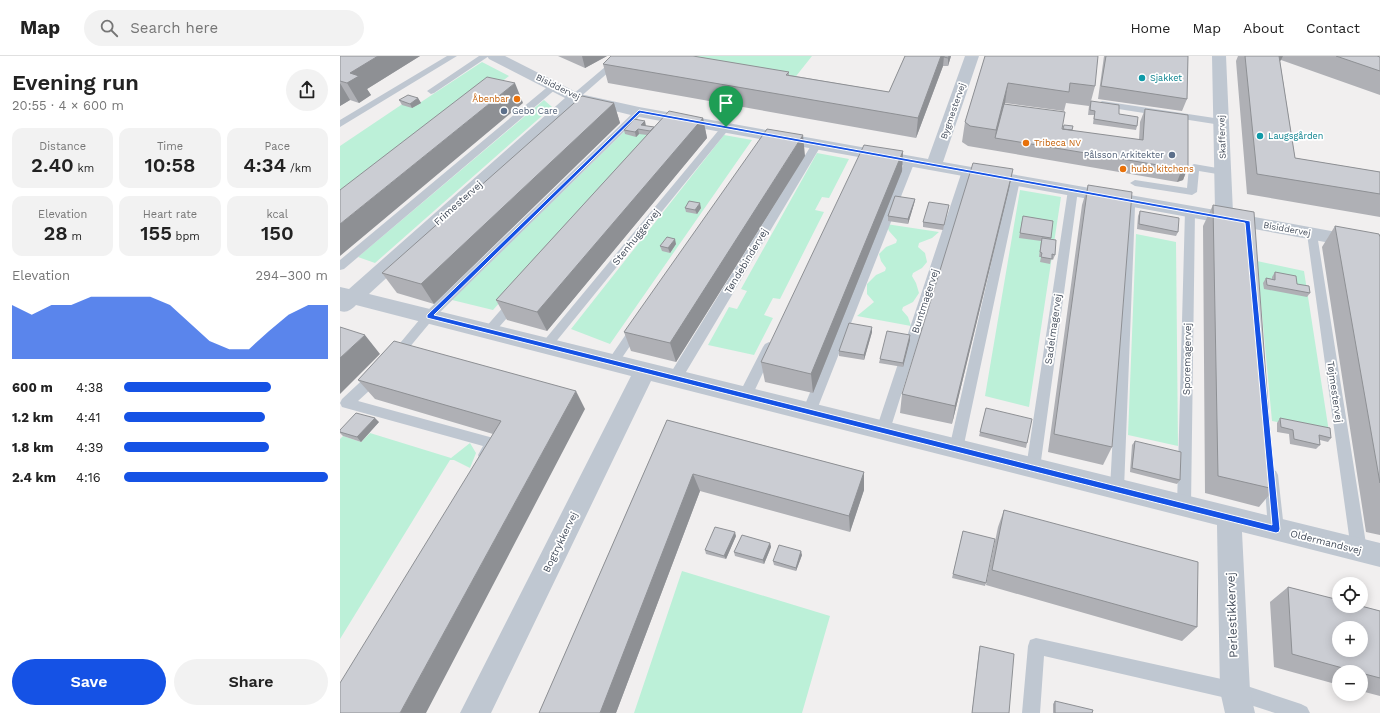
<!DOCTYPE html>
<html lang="en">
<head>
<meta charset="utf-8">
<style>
	body { margin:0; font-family:"Work Sans",sans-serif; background:#f2f2f2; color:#222; height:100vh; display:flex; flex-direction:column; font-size:15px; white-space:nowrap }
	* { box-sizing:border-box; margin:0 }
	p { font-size:13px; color:#767676 }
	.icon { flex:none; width:22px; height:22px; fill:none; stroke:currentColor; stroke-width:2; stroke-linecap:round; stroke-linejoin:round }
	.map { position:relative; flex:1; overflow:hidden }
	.sheet { display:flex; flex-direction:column; background:#fff; width:340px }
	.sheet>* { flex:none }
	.buttons { position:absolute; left:992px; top:521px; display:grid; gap:8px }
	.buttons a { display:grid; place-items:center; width:36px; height:36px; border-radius:50%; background:#fff; box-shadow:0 2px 10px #0003; font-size:20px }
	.pin { position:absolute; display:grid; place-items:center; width:34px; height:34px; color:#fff; margin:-41px -17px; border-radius:50% 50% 50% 0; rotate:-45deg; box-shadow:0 0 4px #0007 }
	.pin .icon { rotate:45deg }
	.round { display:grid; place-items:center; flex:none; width:42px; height:42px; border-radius:21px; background:#f2f2f2 }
	.summary { display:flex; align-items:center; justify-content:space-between; height:68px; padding:0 12px }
	h1 { font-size:22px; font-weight:600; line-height:30px }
	.metrics { display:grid; grid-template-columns:repeat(3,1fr); gap:6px; height:68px; padding:4px 12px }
	.metrics div { display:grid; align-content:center; border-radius:10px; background:#f2f2f2; text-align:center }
	.metrics b { font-size:20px; font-weight:600 }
	.metrics small { font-size:11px; font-weight:400 }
	.metrics p { font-size:11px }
	.chart { height:112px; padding:8px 12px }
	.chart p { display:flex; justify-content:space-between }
	.chart svg { width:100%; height:72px; margin-top:4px; fill:#1552e5; opacity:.7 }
	.cta { display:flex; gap:8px; margin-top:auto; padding:8px 12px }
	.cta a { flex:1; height:46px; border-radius:24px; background:#1552e5; color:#fff; font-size:16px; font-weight:600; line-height:46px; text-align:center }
	.cta a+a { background:#f2f2f2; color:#222 }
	ul { padding:0 12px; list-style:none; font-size:13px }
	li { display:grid; grid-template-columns:64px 48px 1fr; align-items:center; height:30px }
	li i { height:10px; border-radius:5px; background:#1552e5 }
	header { display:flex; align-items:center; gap:24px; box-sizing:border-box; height:56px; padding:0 20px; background:#fff; border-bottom:1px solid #e0e0e0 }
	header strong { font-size:19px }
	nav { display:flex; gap:22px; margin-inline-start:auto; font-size:14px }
	.search { width:280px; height:36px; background:#f2f2f2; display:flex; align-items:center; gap:10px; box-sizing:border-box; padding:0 14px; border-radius:22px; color:#767676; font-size:15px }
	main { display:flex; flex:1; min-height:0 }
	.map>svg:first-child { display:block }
	.green { fill:#bcf0d8 }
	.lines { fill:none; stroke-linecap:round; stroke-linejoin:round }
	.lane { fill:#bfc7d1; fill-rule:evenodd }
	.street { fill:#bfc7d1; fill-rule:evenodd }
	.wall { fill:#afb0b5 }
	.shaded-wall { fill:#8e9094 }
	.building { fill:#cbcdd3; stroke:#8e9094; fill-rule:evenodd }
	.route { fill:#1552e5; stroke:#fff; fill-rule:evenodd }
	.culture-dot { fill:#0f9aa8; stroke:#fff; stroke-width:1.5 }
	.food-dot { fill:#e8710a; stroke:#fff; stroke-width:1.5 }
	.service-dot { fill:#5c6f8a; stroke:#fff; stroke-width:1.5 }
	.labels { text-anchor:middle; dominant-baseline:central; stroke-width:3.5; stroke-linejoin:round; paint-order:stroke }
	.far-culture-label { font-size:9px; fill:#0d838f; stroke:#fff; text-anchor:start }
	.far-street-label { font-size:9px; fill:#464f5d; stroke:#fff }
	.far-food-label { font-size:9px; fill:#c56008; stroke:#fff; text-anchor:start }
	.far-service-label { font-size:9px; fill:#4e5e75; stroke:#fff; text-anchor:start }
	.street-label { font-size:10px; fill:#464f5d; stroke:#fff }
	.near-street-label { font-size:12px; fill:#464f5d; stroke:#fff }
</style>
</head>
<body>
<header>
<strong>Map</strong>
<div class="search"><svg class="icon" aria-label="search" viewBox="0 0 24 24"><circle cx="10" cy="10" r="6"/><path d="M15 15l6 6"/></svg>Search here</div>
<nav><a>Home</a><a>Map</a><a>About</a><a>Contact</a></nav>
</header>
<main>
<section class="sheet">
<div class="summary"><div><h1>Evening run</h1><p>20:55 · 4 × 600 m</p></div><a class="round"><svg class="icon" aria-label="share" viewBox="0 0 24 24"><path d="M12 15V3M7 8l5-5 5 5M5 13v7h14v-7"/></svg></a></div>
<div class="metrics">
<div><p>Distance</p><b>2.40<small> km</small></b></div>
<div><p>Time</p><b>10:58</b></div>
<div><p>Pace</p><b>4:34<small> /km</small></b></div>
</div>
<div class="metrics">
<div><p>Elevation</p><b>28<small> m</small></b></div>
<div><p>Heart rate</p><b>155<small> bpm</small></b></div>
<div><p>kcal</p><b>150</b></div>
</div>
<div class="chart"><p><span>Elevation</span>294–300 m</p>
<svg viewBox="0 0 160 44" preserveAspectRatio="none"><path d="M0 44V11L10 17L20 11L30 11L40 6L50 6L60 6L70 6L80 11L90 22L100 33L110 38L120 38L130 27L140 17L150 11L160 11V44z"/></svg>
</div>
<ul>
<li><b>600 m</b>4:38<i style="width:72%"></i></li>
<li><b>1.2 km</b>4:41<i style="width:69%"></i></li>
<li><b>1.8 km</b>4:39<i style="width:71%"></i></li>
<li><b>2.4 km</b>4:16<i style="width:100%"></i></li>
</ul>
<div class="cta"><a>Save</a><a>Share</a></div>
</section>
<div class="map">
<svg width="1040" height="657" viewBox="0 0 1040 657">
	<rect width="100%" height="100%" fill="#f1efef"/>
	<path class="green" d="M308,0H472L453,24Z
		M142,6L169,20L0,151V90L64,47L75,50Z
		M204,44L212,51L35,207L18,201Z
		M290,70L316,72L153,254L112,244Z
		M384,79L412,84L270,288L231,273Z
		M477,97L509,103L489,142L482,141L475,154L484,156L440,243L433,242L424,259L433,262L414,299L368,289L389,251L397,253L407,235L401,233Z
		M680,134L721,141L689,351L645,340Z
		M546,168L599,176L592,182L579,187L578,191L585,197L587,206L582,212L573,217L572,220L576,227L579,237L573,246L563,251L562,254L568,261L571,270L517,260L534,246L527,238V228L536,219L545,215L546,212L541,205L539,198L546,191L556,187L557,184L549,175Z
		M796,178L836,186L838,390L788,379Z
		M917,205L964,215L989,376L932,365Z
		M30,377L111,402L130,387L136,397L130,412L114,404H110L0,583V383L3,380L21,386Z
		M342,515L490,560L462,657H294Z"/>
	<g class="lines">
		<path class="lane" d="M107,0H117L0,71V64Z
			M139,0H149L94,37L91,38L87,35Z
			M278,0H287L238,43H232L231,41L232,39Z
			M214,27L217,28L218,30L217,32L4,213L0,214V204L211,28Z
			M762,45L881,63L886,66L881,69L759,50L757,48Z
			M299,53L304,56L302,58L93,263L59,304L55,306L51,304L49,301L51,298L85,257L296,54Z
			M386,68L389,69L391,71L389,73L210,293L206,295L202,293L200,290L202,287L383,69Z
			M477,85L482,88L340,326L335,327L330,326L329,322L330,318L472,88Z
			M570,102L575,105L476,356L474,360L469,361L464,360L462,356L565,105Z
			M854,108L883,113L888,116L883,119L859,115L857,136L852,139L795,130L790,127L795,124L847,132L849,111Z
			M627,112L632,115L550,374L548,378L543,380L538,378L536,374L622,115Z
			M675,121L680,124L623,393L621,397L616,399L611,397L609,393L670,124Z
			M733,131L738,134L700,412L698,416L693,418L688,416L686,412L728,134Z
			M790,148L795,151L784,433L782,437L777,439L772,437L770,433L785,151Z
			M850,152L855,155L851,450L849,455L844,457L839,455L837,450L845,155Z
			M972,174L976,175L977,178L1027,494L1024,499L1019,501L1014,499L1011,494L967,178L968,175Z
			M175,241L179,242L181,245L179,248L153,278L149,280L145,278L143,275L145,272L171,242Z
			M297,266L301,268L303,271L301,274L277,309L273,311L269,309L267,306L269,303L293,268Z
			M429,286L433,288L435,291L412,340L410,344L405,345L400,344L398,340L423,291L425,288Z
			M37,314L42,315L43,319L42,323L18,345L157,383L159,387L150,403L145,405L140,403L138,399L143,390L2,351L0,347L2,343L32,315Z
			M931,413L936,415L938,419L944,473L941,478L936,480L931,478L928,473L924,419L926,415Z
			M696,582L895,626L961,648L967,651L970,657H935L895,644L704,600L700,657H682L688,590L690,584Z"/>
		<path class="street" d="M147,0H165L240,38L299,51L588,103L625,0H639L603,106L875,154L872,0H886L893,157L1040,184V196L299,61L238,46L29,238L1040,487V511L902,476L910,635L915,657H885L880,635L877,469L311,325L151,657H120L291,320L16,249C11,254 7,257 0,255V231L9,233L225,42L149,3Z"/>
	</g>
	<path class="wall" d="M0,0H80L27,33L31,39L19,47L10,44L0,50Z
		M218,0H267L245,12Z
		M565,0H611L608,10H603L576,82L268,27L263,8L449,16V19L549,36Z
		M645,0L755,30L751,45L779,58L797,70L796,74L753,68L754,59H748L749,50L726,47L724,55L665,47V48L722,73L799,84L800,66L805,53L848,111L843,124L837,126L628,90L622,86L625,66Z
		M764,0H848L847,43L842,55L758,43Z
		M898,0H1037L1040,1V39L941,4L940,5L955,102L1040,116V161L907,138L896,5Z
		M78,42L81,47L72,52L62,49L59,44Z
		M274,47L280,67L94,248L57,237L42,217Z
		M363,62L367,82L207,275L167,264L156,244L307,79L299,78L296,81L285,78L284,74L306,70L314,71V72Z
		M563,95L562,115L473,337L425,326L421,306Z
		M465,100L336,306L291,295L284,276Z
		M673,113L669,133L612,368L560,357L562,338Z
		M748,129L772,391L763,409L708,396L742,149Z
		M575,143L574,148L568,168L548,165V160Z
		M609,149L608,154L603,174L583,171V166Z
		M873,149L934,433L919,451L865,437L863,170Z
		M345,152H361L357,158L346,156Z
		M800,155L838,176L836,180L797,173L798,160Z
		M682,165L711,182V183L715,199L713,204L711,203L710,208L700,206L701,201H699L701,185L679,182Z
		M995,170L1040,181V479L1026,476L982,191Z
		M336,188L330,197L322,195L320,190Z
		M935,216L957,228L970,237L967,241L924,233L923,227L926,222L932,223V221Z
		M532,271V276L524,304L499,300V295Z
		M570,284L563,311L539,307L540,303Z
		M18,324L245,353L153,378L35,343Z
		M646,352L687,387L686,392L639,380Z
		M940,362L991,382L988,386L980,384V389L976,393L950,388L949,378L937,376V367Z
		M327,364L524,416V434L510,476L360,435L276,657H199Z
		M39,366L21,386L3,380L0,377V374Z
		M795,385L840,424L837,428L790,416L792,389Z
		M664,454L857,571L842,585L646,529L658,471Z
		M623,475L646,527L645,530L612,522Z
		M396,480L386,503L366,498L365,494Z
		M430,487L431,491L424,508L395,500L394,496Z
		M462,499L456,515L434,509L433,505Z
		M948,531L1040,555V640L1021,635V616H999V629L934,611L930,546Z
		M640,590L669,657H632L639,594Z
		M715,645L752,657H713V648Z"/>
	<path class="shaded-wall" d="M38,0H80L27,33L31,39L19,47L7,27L10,17Z
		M242,0H267L245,12Z
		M601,0H604L603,10L576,82L578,62Z
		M609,0H611L608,10V2Z
		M935,0H943L941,4L929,13Z
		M0,27L10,44L0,50Z
		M175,27L183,47L0,200V168Z
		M668,27L665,47L656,82H655L656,74Z
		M78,42L81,47L72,52L70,48Z
		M274,47L280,67L94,248L81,228Z
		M363,62L367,82L207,275L197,256Z
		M305,65L306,70L301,69Z
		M298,73L299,78L296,81L295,76Z
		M463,79L465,100L336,306L330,287Z
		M563,95L562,115L473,337L471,318Z
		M848,111L843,124L837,126L842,113Z
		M673,113L669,133L612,368L615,350Z
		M575,143L574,148L568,168V163Z
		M360,147L361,152L357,158L355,154Z
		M335,183L336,188L330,197L328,192Z
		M532,271V276L524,304V299Z
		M25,279L40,298L0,338V302Z
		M570,279V284L563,311V307Z
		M236,335L245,353L86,657H60Z
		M35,362L39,366L21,386L17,381Z
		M524,416V434L510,476L509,460Z
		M353,418L360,435L276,657H260Z
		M395,476L396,480L386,503L384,500Z
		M430,487L431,491L424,508L423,504Z
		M461,495L462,499L456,515V512Z"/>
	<path class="building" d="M0,0H38L10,17L19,20L7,27L0,25Z
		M271,0H353L449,16L446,19L549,36L565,0H601L578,62L263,8Z
		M604,0H609L608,2L604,1Z
		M645,0H758L755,30L730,27L729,36L668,27L656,74L630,70L625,66Z
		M766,0H848L847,43L761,30Z
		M905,0H939L955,102L1040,116V138L917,118Z
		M996,0H1037L1040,1V15Z
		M147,21L175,27L0,168V134Z
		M68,39L78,42L70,48L59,44Z
		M242,40L274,47L81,228L42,217Z
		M751,45L779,49V58L798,61L797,70L754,63L755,55L750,54Z
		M664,48L725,56L722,73L803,84L805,53L848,59V111L842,113L655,82Z
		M329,55L363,62L197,256L156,244Z
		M294,63L305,65L301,69L314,71L310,75L298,73L295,76L284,74Z
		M724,69L733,70L732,74L723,73Z
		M427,73L463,79L330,287L284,276Z
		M524,89L563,95L471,318L421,306Z
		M633,107L673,113L615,350L562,338Z
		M748,129L792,136L772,391L714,378Z
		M555,140L575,143L568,163L548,160Z
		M349,145L360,147L355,154L345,152Z
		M589,146L609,149L604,169L583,166Z
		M873,149L914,156L934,433L878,420Z
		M800,155L839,162L838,176L799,168Z
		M683,160L713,165L711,182L680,177Z
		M995,170L1039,178L1040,181V427Z
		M327,181L335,183L328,192L320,190Z
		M702,182L716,184L715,199L712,198V203L701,201L702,197L700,196Z
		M935,216L956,220L957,228L969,230L970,237L927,229L926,222L935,224Z
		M509,267L532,271L524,299L499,295Z
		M0,271L25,279L0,302Z
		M547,275L570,279L563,307L540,303Z
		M54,285L236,335L60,657H0V627L161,365L18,324Z
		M646,352L692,363L687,387L640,376Z
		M16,357L35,362L17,381L0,376V374Z
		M940,362L990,372L991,382L979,379L980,389L954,383L953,374L941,371Z
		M327,364L524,416L509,460L353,418L260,657H199Z
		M795,385L841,396L840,424L792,412Z
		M664,454L858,506L857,571L652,514Z
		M375,471L395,476L384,500L365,494Z
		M623,475L655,483L646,527L613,518Z
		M402,479L430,487L423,504L394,496Z
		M439,489L461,495L456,512L433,505Z
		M948,531L999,544V550H1021L1040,555V622L1021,617V616H1017L952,598ZM999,572H1021V594H999Z
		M640,590L674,598L669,657H632Z
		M715,645L753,654L752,657H715Z"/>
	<path class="route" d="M299,54L910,165L940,473L939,476L936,477L87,262V259ZM300,57L905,167L932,469L94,259Z"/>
	<g class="culture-dot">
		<circle cx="802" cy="22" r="4"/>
		<circle cx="920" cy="80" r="4"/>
	</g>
	<g class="food-dot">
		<circle cx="177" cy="43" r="4"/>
		<circle cx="686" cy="87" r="4"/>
		<circle cx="783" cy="113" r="4"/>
	</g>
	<g class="service-dot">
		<circle cx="164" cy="55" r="4"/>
		<circle cx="832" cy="99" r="4"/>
	</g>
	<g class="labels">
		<g class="far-culture-label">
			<text x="810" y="22">Sjakket</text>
			<text x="928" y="80">Laugsgården</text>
		</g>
		<g class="far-street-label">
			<text transform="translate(218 31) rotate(26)">Bisiddervej</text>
			<text transform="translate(613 55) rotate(-71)">Bygmestervej</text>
			<text transform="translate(882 81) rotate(-92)">Skaffervej</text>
			<text transform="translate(947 173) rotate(10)">Bisiddervej</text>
		</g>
		<g class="far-food-label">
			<text x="169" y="43" text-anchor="end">Åbenbar</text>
			<text x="694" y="87">Tribeca NV</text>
			<text x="791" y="113">hubb kitchens</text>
		</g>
		<g class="far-service-label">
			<text x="172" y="55">Gebo Care</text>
			<text x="824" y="99" text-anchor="end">Pålsson Arkitekter</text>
		</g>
		<g class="street-label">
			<text transform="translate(118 147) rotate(-42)">Frimestervej</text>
			<text transform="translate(296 181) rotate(-51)">Stenhuggervej</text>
			<text transform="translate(406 205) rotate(-59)">Tøndebindervej</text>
			<text transform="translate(585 245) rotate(-72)">Buntmagervej</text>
			<text transform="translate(713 273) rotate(-82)">Sadelmagervej</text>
			<text transform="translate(847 303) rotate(-89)">Sporemagervej</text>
			<text transform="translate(995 336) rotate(82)">Tøjmestervej</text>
			<text transform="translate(220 486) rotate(-64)">Bogtrykkervej</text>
			<text transform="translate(986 486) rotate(14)">Oldermandsvej</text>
		</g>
		<g class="near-street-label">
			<text transform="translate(892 559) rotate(-92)">Perlestikkervej</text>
		</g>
	</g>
</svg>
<div class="buttons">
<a><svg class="icon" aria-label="locate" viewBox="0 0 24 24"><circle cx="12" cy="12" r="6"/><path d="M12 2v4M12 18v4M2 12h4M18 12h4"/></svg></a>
<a>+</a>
<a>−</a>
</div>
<div class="pin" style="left:386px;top:71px;background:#1e9e55"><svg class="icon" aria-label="arrive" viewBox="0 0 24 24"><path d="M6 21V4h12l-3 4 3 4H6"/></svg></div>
</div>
</main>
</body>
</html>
